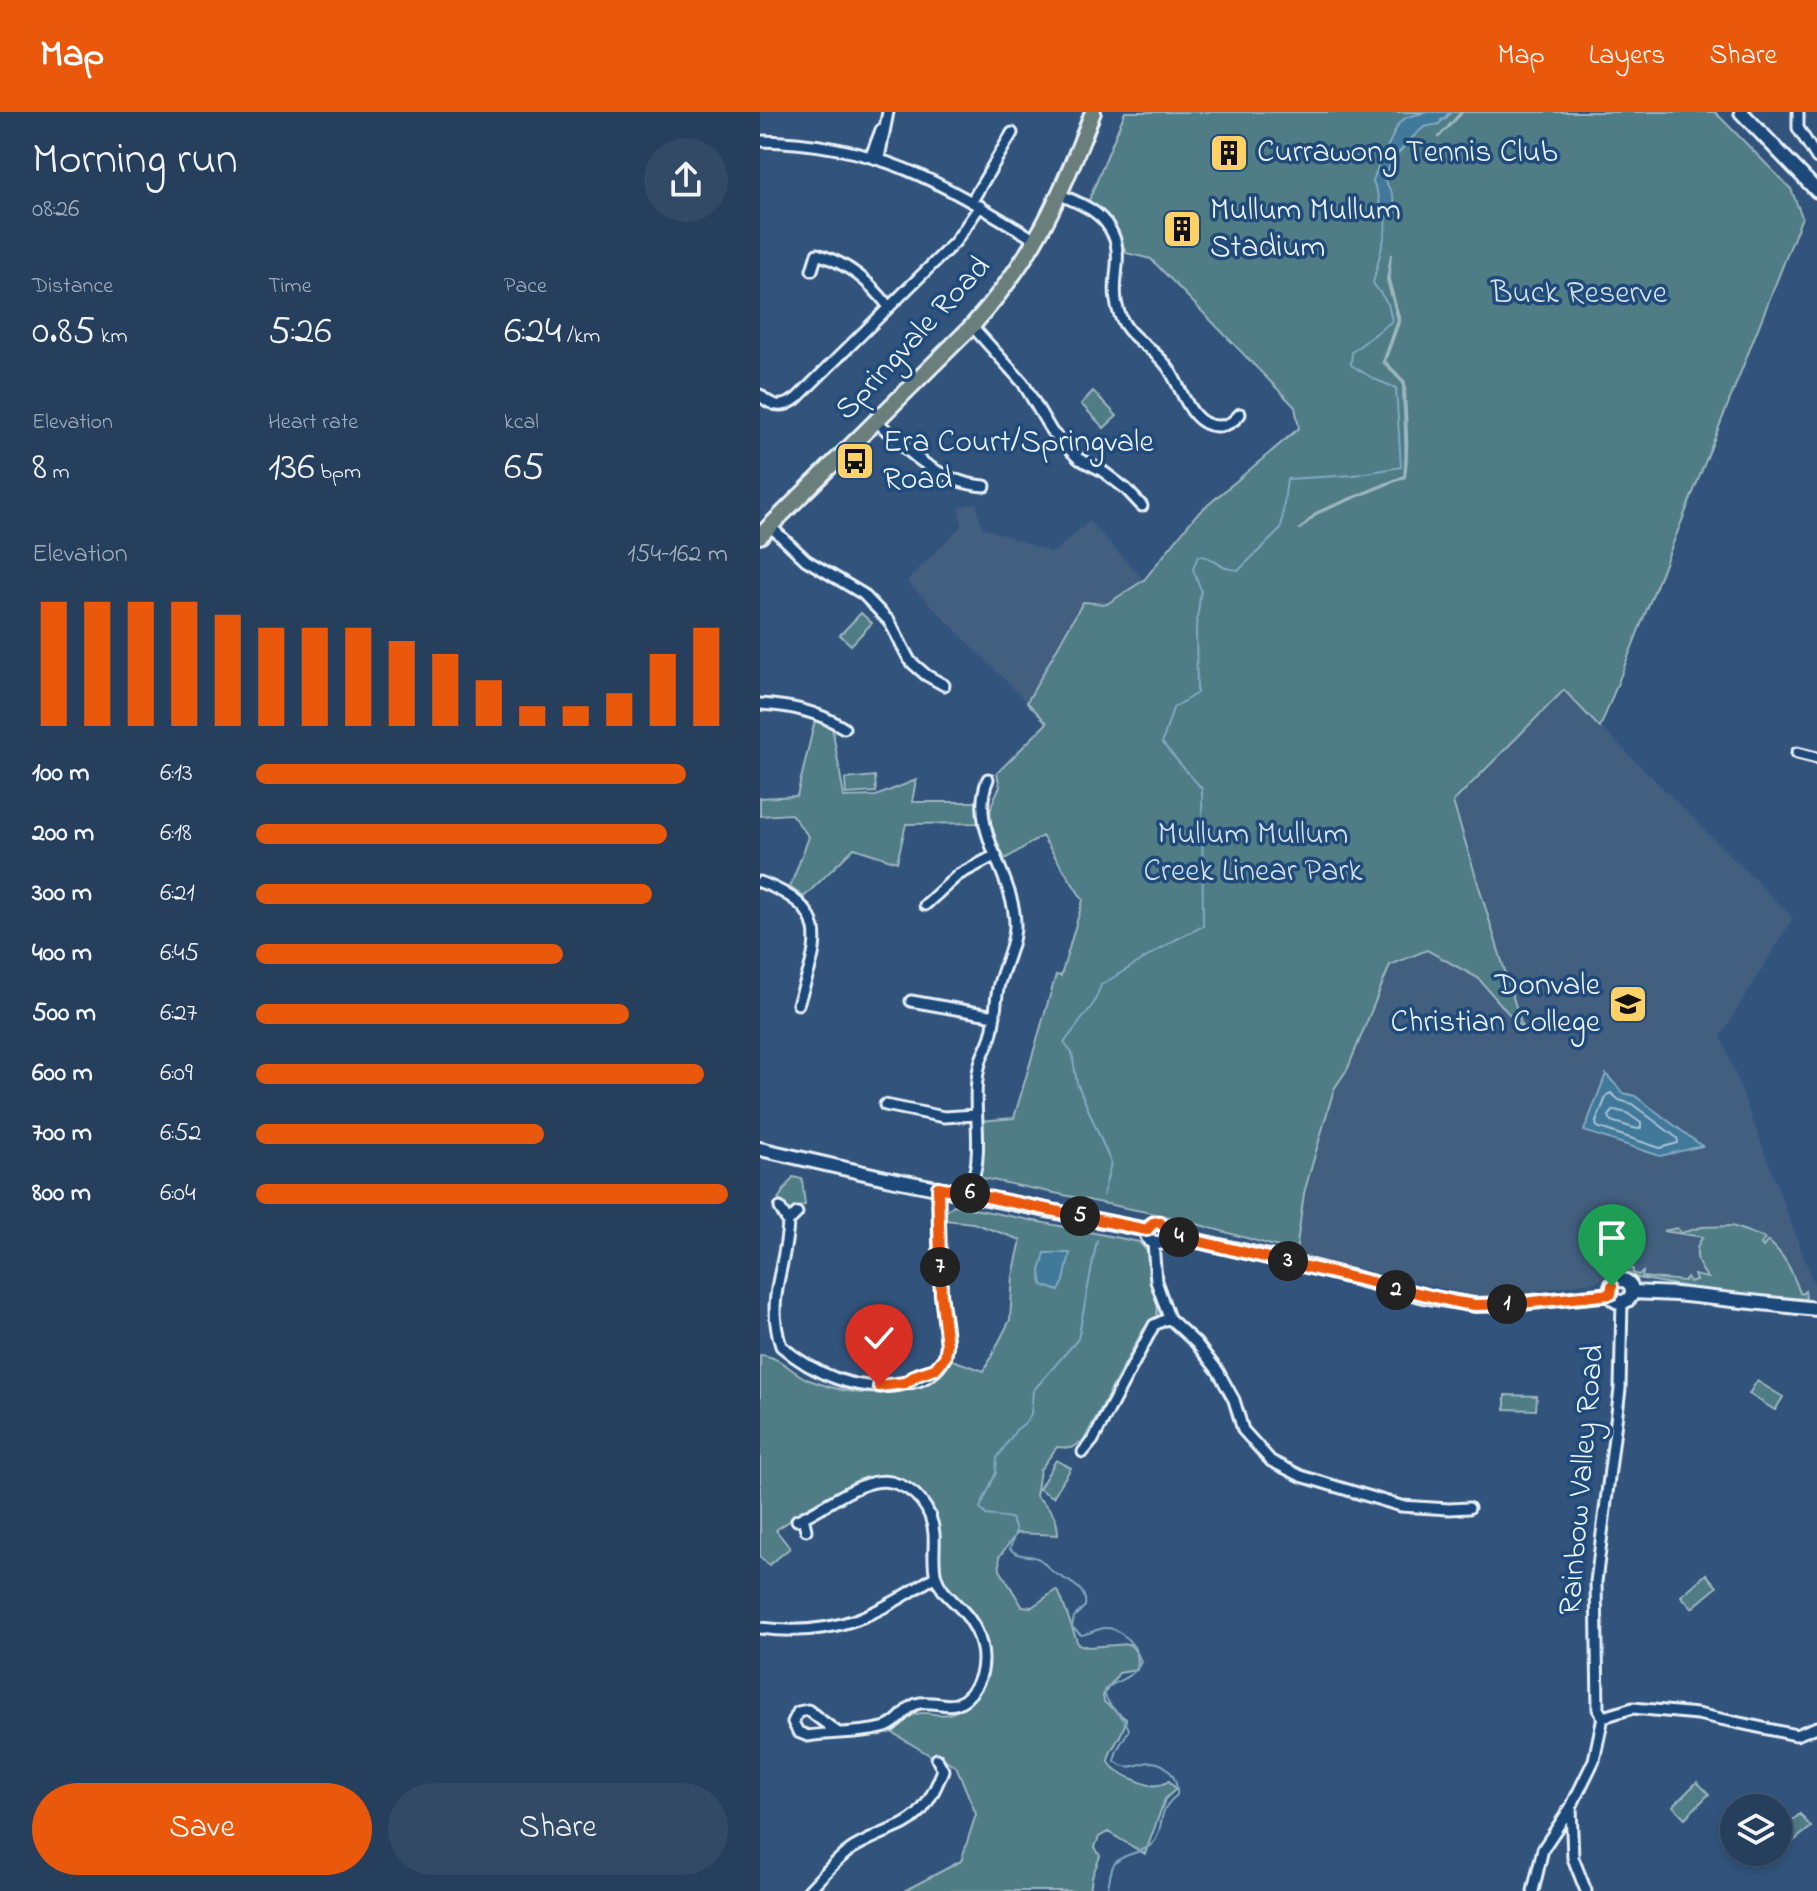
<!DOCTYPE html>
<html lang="en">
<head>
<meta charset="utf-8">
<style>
	body { margin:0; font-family:"Indie Flower",sans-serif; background:#324a66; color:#f1f3f6; height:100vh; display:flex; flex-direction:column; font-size:30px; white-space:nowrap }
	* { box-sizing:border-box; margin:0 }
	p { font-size:26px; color:#a4afbc }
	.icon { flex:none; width:44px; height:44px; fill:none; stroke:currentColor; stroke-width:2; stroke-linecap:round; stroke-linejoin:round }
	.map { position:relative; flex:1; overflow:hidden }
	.sheet { display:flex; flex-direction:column; background:#263f5d; width:760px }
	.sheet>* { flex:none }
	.tools { position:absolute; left:960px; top:1682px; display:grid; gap:16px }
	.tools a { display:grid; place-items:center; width:72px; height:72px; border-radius:50%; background:#263f5d; box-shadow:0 4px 12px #0003,0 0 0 2px #425872; font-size:40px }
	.pin { position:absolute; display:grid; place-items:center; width:68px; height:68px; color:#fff; margin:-82px -34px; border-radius:50% 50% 50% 0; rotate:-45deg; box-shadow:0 0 8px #0007 }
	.pin .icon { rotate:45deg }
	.km { position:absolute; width:40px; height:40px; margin:-20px; border-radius:50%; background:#222; color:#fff; font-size:22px; line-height:40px; text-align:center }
	.round { display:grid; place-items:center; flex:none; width:84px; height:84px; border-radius:42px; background:#324a66 }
	.headline { display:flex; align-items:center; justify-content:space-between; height:136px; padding:0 32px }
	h1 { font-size:44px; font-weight:600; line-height:60px }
	.figures { display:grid; grid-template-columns:repeat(3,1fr); gap:12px; height:136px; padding:8px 32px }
	.figures div { display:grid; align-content:center }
	.figures b { font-size:40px; font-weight:600 }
	.figures small { font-size:22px; font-weight:400 }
	.figures p { font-size:22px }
	.chart { height:224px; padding:16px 32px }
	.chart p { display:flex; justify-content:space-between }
	.chart svg { width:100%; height:144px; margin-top:8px; stroke:#ea580c; stroke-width:6 }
	.button { display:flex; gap:16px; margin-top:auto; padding:16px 32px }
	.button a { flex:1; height:92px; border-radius:48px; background:#ea580c; color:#fff; font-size:32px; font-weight:600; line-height:92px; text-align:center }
	.button a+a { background:#324a66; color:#f1f3f6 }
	ul { padding:0 32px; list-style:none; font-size:26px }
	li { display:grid; grid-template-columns:128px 96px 1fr; align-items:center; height:60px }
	li i { height:20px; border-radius:10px; background:#ea580c }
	header { display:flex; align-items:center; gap:48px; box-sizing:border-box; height:112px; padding:0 40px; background:#ea580c; color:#fff }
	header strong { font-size:38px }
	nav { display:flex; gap:44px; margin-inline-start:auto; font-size:28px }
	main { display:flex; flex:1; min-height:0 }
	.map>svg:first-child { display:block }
	.built { fill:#435e80 }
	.green { fill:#4f7c85; stroke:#9cb6be; stroke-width:2; fill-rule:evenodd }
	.water { fill:#40799a; stroke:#83a9c0; stroke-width:2 }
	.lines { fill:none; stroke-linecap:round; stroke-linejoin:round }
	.shore { stroke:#a5c1d2; stroke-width:2 }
	.stream { stroke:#83a9c0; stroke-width:2 }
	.street-casing { stroke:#e8f1f8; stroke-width:15 }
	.secondary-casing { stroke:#e8f1f8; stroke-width:18 }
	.primary-casing { stroke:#e8f1f8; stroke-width:20 }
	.street { stroke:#1f4a7a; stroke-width:9 }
	.secondary { stroke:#1f4a7a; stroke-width:12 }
	.primary { stroke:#6b7f7c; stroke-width:14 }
	.route-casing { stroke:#fff; stroke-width:16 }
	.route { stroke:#ea580c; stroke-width:10 }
	.labels { text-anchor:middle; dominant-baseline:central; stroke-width:7; stroke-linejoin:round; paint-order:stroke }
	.poi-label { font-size:32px; fill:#e8f1f8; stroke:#1f4a7a; text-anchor:start }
	.park-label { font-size:32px; fill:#d1dfe7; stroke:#1f4a7a }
	.street-label { font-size:32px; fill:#e8f1f8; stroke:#1f4a7a }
</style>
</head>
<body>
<header>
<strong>Map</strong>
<nav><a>Map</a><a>Layers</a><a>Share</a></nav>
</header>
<main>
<section class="sheet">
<div class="headline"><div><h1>Morning run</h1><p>08:26</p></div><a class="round"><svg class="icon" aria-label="share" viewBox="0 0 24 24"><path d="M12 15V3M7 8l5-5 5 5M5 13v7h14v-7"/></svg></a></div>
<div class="figures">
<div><p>Distance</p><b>0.85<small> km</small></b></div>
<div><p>Time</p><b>5:26</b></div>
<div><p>Pace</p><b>6:24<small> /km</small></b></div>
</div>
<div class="figures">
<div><p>Elevation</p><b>8<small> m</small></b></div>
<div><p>Heart rate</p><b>136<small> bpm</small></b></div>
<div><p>kcal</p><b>65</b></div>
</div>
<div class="chart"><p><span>Elevation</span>154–162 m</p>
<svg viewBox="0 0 160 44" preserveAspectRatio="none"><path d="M5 44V6M15 44V6M25 44V6M35 44V6M45 44V10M55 44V14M65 44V14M75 44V14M85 44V18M95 44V22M105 44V30M115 44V38M125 44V38M135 44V34M145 44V22M155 44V14"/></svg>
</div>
<ul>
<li><b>100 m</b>6:13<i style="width:91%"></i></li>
<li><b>200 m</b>6:18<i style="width:87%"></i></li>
<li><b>300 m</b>6:21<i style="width:84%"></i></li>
<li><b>400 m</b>6:45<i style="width:65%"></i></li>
<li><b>500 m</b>6:27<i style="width:79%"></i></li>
<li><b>600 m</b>6:09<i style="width:95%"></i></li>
<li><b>700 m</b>6:52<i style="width:61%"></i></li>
<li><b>800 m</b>6:04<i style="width:100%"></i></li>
</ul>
<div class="button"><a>Save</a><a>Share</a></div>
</section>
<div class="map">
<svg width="1057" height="1779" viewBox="0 0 1057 1779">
	<rect width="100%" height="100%" fill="#32547c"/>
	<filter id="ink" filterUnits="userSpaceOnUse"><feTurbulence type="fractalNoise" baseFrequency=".0125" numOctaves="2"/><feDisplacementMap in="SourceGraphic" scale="16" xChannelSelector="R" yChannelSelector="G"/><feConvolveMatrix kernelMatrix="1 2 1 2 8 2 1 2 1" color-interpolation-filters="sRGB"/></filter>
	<g filter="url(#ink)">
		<path class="built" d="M216,391L222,415L293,441L329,409L384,468L347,492L322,491L267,590L147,469L202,413L199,395Z
			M804,578L1033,806L961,924L1057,1180V1188L972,1182L879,1165L865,1156L846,1162L839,1169L756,1182L717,1184L556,1147L536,1140L544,1081L574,977L588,956L630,853L667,838L718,866L763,916L693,690Z"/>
		<path class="green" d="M365,0H701L678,26L703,0H955L1031,77L1042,105L840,616L804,578L693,690L763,918L718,866L667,838L630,853L588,956L574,977L544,1081L536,1140L415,1106L217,1065L220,1009L254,1006L296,863L301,864L323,788L282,724L245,747C232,717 222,705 240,675L237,661L287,611L267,590L323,490L347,492L384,468L436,403L539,316L535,295L391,147L366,141L357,119L327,93ZM631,142L629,168L640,208L625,249L645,270C645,302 650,334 645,365L558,401L539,418L557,400L644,364C648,333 643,302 643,271L623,250L638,208L627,168Z
			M333,279L357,304L344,316L321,292Z
			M101,501L112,511L91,533L80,523Z
			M55,608L72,614L84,685L116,684L156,668L152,690H218L220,711L146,712L137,750L94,736L44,785L30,775L49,725L31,702L0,704V686L37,684Z
			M115,664L116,680L86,682L85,667Z
			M33,1065L42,1067L45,1093L29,1098L18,1087Z
			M194,1093L379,1130L387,1139L390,1163L398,1190L397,1204L383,1218L324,1328L312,1336L297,1335L280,1358L276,1384C290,1396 298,1404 298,1423L257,1421L239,1445L240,1458L262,1494L272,1495L296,1478L300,1483L318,1532L328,1535L369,1532C378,1540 379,1546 377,1558L359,1561L343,1583L344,1590L366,1607C361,1639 326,1647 373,1667C387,1673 395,1677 409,1669L416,1677L405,1687L385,1742L348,1720L339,1725L335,1735L340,1744L332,1765L330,1779H144L201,1749L216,1702L197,1656L179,1643L173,1645L133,1621C140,1613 146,1605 156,1602C165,1599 172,1602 180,1603C202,1603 217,1585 224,1567C232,1543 224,1517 209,1499C199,1487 187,1481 181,1466C173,1444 173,1403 161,1384C147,1362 115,1360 95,1371C88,1375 81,1381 74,1385C54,1396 35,1404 16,1418L30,1436L9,1453L0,1445V1243C20,1244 32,1261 49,1268C93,1285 161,1294 189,1247L224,1259L250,1208L253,1164L261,1128L213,1111L184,1108L187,1098Z
			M972,1114L1002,1125L1005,1127L1001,1132L1003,1135L1008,1129C1026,1144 1032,1160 1040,1181L1042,1182L1045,1179L1046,1187L956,1180L877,1166L859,1157V1149L865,1146L867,1156L873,1157V1161L878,1163L883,1160L882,1165L924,1169L927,1165L930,1170L936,1168L934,1163L948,1166C938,1154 931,1139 943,1125L903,1119L917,1116L921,1121L942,1115Z
			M997,1269L1023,1285L1015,1298L989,1282Z
			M745,1283L777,1284L776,1298L745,1297Z
			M296,1348L311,1356L293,1385L279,1377Z
			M946,1462L957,1475L932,1496L921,1484Z
			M937,1670L949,1682L925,1706L913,1694Z
			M1040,1702L1051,1715L1025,1736L1018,1728V1720Z"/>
		<path class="water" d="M667,0H690L679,12L664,15L653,25L633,47L623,66C631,78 638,89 633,104L621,107L619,86L613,69L619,52L639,11L647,5Z
			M846,962L863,981L875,984L942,1034L900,1044L824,1019Z
			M285,1141H310L304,1169L299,1179L282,1173L280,1159Z"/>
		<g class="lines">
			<path class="shore" d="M851,981L859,988L872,992L917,1026L918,1031L900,1036L837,1015L836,1010L847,983Z
				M854,998L867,1001L881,1011V1016L877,1017L851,1009L849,1004Z"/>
			<path class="stream" d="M681,8L685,7L692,0
				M343,1084L351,1051L317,971L312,941L304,931L334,891L341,873L415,828L443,814L442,677L402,631L413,596L437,581L436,515L441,478L433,457L438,444C458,444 456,458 479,458L521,417L527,367L594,363L641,355L636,276L614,267L591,253L592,240L632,209L628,192L613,171L625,122L626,104
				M337,1128L318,1227L273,1279L271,1302L265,1311L256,1318L237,1346L236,1361L220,1396L226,1403L251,1406L256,1418L250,1437C260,1447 268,1441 279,1447C284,1450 288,1456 293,1460C306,1469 328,1475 325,1494L314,1505L312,1515L321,1523C328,1522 333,1519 340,1517C359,1511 376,1534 381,1550C373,1567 357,1567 344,1578C345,1594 363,1602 369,1617C365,1627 354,1638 355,1649C369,1661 378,1650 392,1650C409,1651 418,1668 417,1683C397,1699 405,1708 396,1727C387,1743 362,1739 353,1754C350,1761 349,1772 347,1779"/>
			<defs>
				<path id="street" d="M1038,0V16L1057,46
					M0,29C118,31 180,70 277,129
					M111,44L121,18
					M119,46L128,0
					M301,83C319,91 339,98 350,117C366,143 350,167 357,194C365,227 388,230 406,253C422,272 428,316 460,314C469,313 474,309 480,302
					M212,89L252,21
					M52,158L57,142C89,152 109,169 129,195
					M212,214L263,271L292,320L319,347L341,358L366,377L382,394
					M0,283C12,295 23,297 37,286L195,130L220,94
					M117,309C147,340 180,371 225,374
					M10,414L46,448L103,482L129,509L150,549L166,563L184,573
					M0,592C31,594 57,599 84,616
					M1037,641L1057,646
					M0,770C73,797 59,831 38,892
					M165,793L198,763L236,743
					M151,889L235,904
					M125,993L184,1005L216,1003
					M211,1081C211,1069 217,1058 217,1045C220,1012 211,981 221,948C224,939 230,930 232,920C236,904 235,887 239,872C244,853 255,832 255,813C255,763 207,717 228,667
					M20,1096L28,1110L37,1101
					M28,1110C26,1159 5,1184 21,1234C52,1261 98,1281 140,1273C147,1271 150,1266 156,1263C161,1260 169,1259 175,1257
					M393,1131L396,1169L409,1206L436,1231L458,1259L474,1288L483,1318L511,1349L541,1364L641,1394L689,1397L709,1396
					M146,1271C161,1271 180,1260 185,1245C191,1226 183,1202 181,1182C178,1147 179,1111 178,1075
					M323,1340L333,1328L394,1213L409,1206
					M43,1405L46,1418
					M37,1408C65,1397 101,1364 131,1370C156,1376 172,1397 174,1422C175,1436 172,1451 176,1465C181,1480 192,1487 202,1498C223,1520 232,1556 211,1581C193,1602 181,1588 160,1591C146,1593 141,1610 126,1615C102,1622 73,1620 48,1624L38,1620L33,1610L38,1600L48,1598L77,1620
					M0,1516C76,1526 115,1503 176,1464
					M843,1605L873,1596L937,1602L1036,1623L1057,1615
					M811,1695L813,1746L826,1779
					M48,1779C62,1765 76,1747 93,1736C143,1707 158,1722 183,1658L177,1647
					M773,1779L783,1737L811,1695L834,1648L843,1605L838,1597L836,1470L860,1277L862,1190"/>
				<path id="secondary" d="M981,0L1057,79
					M0,1037L126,1066L387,1118
					M387 1121a10 10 0 1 1 20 0a10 10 0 1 1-20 0Z
					M407,1122L544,1153L668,1185L715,1193L753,1192L851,1182
					M850 1179a11 11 0 1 1 22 0a11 11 0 1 1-22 0Z
					M872,1180L916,1182L1057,1197"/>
				<path id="primary" d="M0,424L212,214C275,144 300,86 333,0"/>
			</defs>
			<use href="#street" class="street-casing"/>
			<use href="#secondary" class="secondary-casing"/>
			<use href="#primary" class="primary-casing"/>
			<use href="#street" class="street"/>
			<use href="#secondary" class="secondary"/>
			<use href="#primary" class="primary"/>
		</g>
	</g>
	<g class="lines" filter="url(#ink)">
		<defs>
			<path id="route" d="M119,1274L145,1271L157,1263L175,1257L185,1245L187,1233L181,1182L178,1075L387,1118L393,1111L399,1110L406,1116L407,1122L696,1190L715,1193L753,1192L851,1182L852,1174"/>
		</defs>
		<use href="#route" class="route-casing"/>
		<use href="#route" class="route"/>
	</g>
	<defs>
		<symbol id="building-square" viewBox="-11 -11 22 22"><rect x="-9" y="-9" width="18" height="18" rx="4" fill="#ffd166" stroke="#1f4a7a"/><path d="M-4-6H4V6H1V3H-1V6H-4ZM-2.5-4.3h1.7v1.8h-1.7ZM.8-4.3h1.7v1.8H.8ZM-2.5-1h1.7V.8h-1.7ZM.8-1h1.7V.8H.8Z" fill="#111"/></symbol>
		<symbol id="bus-square" viewBox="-11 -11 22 22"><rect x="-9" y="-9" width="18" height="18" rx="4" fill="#ffd166" stroke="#1f4a7a"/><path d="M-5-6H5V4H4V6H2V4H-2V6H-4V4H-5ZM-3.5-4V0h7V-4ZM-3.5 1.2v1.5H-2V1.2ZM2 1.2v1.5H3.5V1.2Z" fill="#111"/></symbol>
		<symbol id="school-square" viewBox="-11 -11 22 22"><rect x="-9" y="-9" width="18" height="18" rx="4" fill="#ffd166" stroke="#1f4a7a"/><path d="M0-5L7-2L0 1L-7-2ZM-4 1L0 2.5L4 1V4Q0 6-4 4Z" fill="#111"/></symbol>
	</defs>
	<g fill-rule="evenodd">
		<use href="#building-square" x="447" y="19" width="44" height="44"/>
		<use href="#building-square" x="400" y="95" width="44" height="44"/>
		<use href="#bus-square" x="73" y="327" width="44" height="44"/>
		<use href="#school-square" x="846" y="870" width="44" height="44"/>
	</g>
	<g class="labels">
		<g class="poi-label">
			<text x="497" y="41">Currawong Tennis Club</text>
			<text x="450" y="99">Mullum Mullum<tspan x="450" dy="37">Stadium</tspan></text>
			<text x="123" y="331">Era Court/Springvale<tspan x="123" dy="37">Road</tspan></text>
			<text x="840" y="874" text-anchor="end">Donvale<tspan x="840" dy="37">Christian College</tspan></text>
		</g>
		<g class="park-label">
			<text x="819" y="182">Buck Reserve</text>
			<text x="493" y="723">Mullum Mullum<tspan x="493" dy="37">Creek Linear Park</tspan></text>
		</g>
		<g class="street-label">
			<text transform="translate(154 227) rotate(-47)">Springvale Road</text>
			<text transform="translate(823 1368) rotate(-85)">Rainbow Valley Road</text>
		</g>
	</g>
</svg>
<div class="tools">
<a><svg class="icon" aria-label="layers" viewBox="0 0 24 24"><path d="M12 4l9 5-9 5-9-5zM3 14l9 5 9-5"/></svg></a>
</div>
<div class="pin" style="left:852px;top:1174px;background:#1e9e55"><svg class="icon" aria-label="arrive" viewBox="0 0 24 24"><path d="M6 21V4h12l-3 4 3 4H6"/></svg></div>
<div class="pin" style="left:119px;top:1274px;background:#d93025"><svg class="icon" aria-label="check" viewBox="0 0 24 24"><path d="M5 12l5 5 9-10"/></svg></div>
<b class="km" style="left:747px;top:1192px">1</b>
<b class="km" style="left:636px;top:1178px">2</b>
<b class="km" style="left:528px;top:1149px">3</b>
<b class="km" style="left:419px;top:1125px">4</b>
<b class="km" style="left:320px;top:1104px">5</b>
<b class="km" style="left:210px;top:1081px">6</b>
<b class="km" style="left:180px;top:1155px">7</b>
</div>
</main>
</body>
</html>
